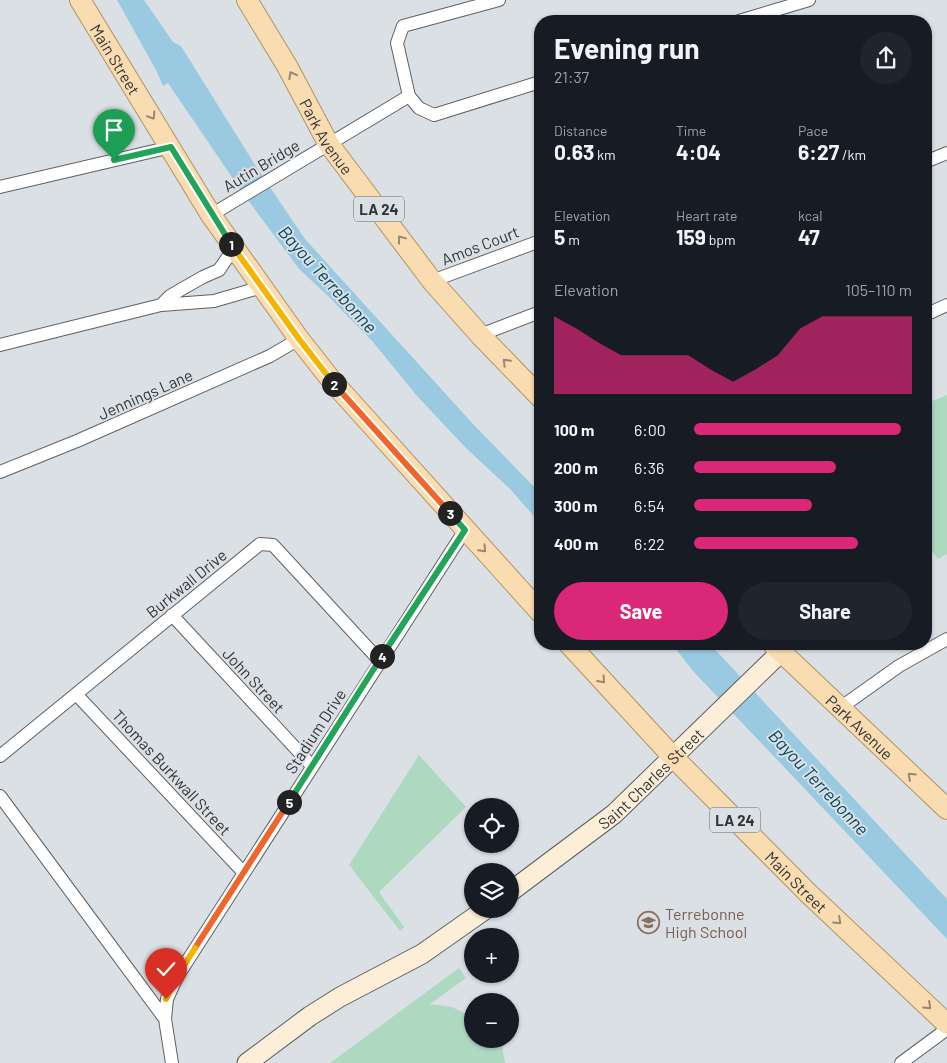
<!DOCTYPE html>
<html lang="en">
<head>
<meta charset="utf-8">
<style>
	body { margin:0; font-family:Barlow,sans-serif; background:#20242c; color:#f1f3f6; height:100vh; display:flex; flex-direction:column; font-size:19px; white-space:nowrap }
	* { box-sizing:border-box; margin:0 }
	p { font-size:16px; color:#9ea1a6 }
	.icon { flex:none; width:28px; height:28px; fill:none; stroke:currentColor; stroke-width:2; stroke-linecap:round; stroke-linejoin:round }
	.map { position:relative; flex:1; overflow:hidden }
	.details { position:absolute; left:534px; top:15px; width:398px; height:635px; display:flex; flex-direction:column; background:#171b24; border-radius:20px; box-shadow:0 1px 4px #0004 }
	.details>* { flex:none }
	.fabs { position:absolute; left:464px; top:798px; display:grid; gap:10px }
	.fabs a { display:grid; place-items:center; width:55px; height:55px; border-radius:50%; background:#171b24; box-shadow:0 1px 4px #0004; font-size:25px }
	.pin { position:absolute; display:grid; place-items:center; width:42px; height:42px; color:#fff; margin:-51px -21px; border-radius:50% 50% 50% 0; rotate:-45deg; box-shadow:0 0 5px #0007 }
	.pin .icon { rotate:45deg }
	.km { position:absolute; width:25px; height:25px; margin:-12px; border-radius:50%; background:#222; color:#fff; font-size:14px; line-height:25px; text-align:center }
	.round { display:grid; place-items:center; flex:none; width:52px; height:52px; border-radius:26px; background:#20242c }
	.summary { display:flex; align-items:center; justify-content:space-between; height:85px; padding:0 20px }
	h1 { font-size:28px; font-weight:700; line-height:38px }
	.figures { display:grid; grid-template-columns:repeat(3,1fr); gap:8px; height:85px; padding:5px 20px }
	.figures div { display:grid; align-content:center }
	.figures b { font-size:21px; font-weight:700 }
	.figures small { font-size:14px; font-weight:400 }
	.figures p { font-size:14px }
	.chart { height:140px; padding:10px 20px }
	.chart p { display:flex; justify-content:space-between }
	.chart svg { width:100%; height:90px; margin-top:5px; fill:#db2777; opacity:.7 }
	.button { display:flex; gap:10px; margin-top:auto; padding:10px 20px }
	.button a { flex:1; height:58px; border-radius:30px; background:#db2777; color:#fff; font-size:20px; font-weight:700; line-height:58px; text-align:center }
	.button a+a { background:#20242c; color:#f1f3f6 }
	ul { padding:0 20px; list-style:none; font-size:16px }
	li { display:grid; grid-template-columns:80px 60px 1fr; align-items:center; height:38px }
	li i { height:12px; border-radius:6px; background:#db2777 }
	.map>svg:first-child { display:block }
	.green { fill:#aed9c1 }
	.water { fill:#9acae1 }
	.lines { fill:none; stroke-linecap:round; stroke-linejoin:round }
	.street-casing { stroke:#5c6165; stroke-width:14 }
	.secondary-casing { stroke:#5c6165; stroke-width:21 }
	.primary-casing { stroke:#b29264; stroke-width:22 }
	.street { stroke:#fff; stroke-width:12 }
	.secondary { stroke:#fdeed8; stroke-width:19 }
	.primary { stroke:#fadcb1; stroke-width:20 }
	.oneway { stroke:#968874 }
	.split-1-casing { stroke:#fff; stroke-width:10 }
	.split-2-casing { stroke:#fff; stroke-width:10 }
	.split-3-casing { stroke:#fff; stroke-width:10 }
	.split-4-casing { stroke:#fff; stroke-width:10 }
	.split-5-casing { stroke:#fff; stroke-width:10 }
	.split-6-casing { stroke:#fff; stroke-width:10 }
	.split-7-casing { stroke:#fff; stroke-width:10 }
	.split-1 { stroke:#22a559; stroke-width:6 }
	.split-2 { stroke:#f5b400; stroke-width:6 }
	.split-3 { stroke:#f0652b; stroke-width:6 }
	.split-4 { stroke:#22a559; stroke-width:6 }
	.split-5 { stroke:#22a559; stroke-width:6 }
	.split-6 { stroke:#f0652b; stroke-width:6 }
	.split-7 { stroke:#f5b400; stroke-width:6 }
	.labels { text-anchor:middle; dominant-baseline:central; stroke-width:4; stroke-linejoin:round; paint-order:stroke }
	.shield { fill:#dbe0e5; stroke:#65686a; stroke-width:1 }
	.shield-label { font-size:15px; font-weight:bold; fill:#323436 }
	.street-label { font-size:16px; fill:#323436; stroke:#dbe0e5 }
	.education-label { font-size:16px; fill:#785e54; stroke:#dbe0e5; text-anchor:start }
	.water-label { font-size:18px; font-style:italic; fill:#03465e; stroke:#dbe0e5 }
</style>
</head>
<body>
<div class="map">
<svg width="947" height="1063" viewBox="0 0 947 1063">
	<rect width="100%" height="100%" fill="#dbe0e5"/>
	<path class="green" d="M947,395V554L938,559L925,543V404Z
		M419,755L466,807L379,892L404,927L400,931L349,865Z
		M459,968L466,978L430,1004L452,1007L472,1017V1039H496L502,1045L505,1063H330Z"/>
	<path class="water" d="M117,0H144L173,42L181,46L257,168L305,239L473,424L540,493V523L510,489L465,447L417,396L373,342L328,296L299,269L242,192L168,83L163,86L156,70Z
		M672,644H710L947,899V939L693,671Z"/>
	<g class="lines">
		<defs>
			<path id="street" d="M499,0L403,26L397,43L409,96L419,108L434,115L540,82
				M739,21L809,0
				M925,162L947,153
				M0,187L171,147
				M211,215L409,96
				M432,281L540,241
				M161,305L170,296L182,289L203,277L219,270L234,248
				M925,315L947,305
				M480,335L540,312
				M0,345L161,305L214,301L262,287
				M0,472L77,441L270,356L299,339
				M172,615L312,766
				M76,694L244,873
				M840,708L899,666L947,639
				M0,756L260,544L273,545L379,660
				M0,796L165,1019
				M172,1063L165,1019L167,999L177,977L465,530
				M901,1063L947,1029"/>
			<g id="secondary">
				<path id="s1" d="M510,892L614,814L781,652"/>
				<path d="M247,1063L310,1016L340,997L422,954L486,909"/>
			</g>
			<g id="primary">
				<path id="s2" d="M80,0L211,215L299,339L332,381L540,612"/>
				<path id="s3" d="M247,0L287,66L328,143L432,281L480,335L540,397"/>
				<path id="s4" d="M569,644L673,757L809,894L947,1024"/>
				<path id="s5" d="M773,644L947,809"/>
			</g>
		</defs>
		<use href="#street" class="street-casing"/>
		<use href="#secondary" class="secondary-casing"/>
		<use href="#primary" class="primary-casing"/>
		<use href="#street" class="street"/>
		<use href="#secondary" class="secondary"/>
		<use href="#primary" class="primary"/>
	</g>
	<defs><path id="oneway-chevron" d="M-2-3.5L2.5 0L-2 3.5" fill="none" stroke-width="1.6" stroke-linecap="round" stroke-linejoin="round" transform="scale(1.25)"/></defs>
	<g class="oneway">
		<use href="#oneway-chevron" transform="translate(292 75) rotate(-118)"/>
		<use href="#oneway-chevron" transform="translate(152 116) rotate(58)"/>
		<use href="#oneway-chevron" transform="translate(401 239) rotate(-127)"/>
		<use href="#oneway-chevron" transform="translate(506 362) rotate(-134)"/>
		<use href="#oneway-chevron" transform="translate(483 549) rotate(47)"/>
		<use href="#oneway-chevron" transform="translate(602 680) rotate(48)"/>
		<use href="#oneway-chevron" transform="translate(911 776) rotate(-137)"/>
		<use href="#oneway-chevron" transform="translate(838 921) rotate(43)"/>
		<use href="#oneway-chevron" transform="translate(928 1006) rotate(43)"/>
	</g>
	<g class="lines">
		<defs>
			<path id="split-1" d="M114,160L171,147L231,244"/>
			<path id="split-2" d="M231,244L299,339L334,384"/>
			<path id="split-3" d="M334,384L450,513"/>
			<path id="split-4" d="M382,656L465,530L450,513"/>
			<path id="split-5" d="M289,802L382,656"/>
			<path id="split-6" d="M195,948L289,802"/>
			<path id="split-7" d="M166,999L177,977L195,948"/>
		</defs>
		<use href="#split-1" class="split-1-casing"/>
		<use href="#split-2" class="split-2-casing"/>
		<use href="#split-3" class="split-3-casing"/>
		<use href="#split-4" class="split-4-casing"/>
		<use href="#split-5" class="split-5-casing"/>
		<use href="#split-6" class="split-6-casing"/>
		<use href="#split-7" class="split-7-casing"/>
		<use href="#split-1" class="split-1"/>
		<use href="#split-2" class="split-2"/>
		<use href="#split-3" class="split-3"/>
		<use href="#split-4" class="split-4"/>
		<use href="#split-5" class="split-5"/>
		<use href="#split-6" class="split-6"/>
		<use href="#split-7" class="split-7"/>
	</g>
	<defs>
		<symbol id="school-ring" viewBox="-11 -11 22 22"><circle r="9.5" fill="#dbe0e5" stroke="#8d6e63" stroke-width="1.5"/><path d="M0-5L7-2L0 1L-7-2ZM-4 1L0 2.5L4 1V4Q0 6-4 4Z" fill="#8d6e63"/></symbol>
	</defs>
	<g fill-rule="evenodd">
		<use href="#school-ring" x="636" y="910" width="25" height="25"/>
	</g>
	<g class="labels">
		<g class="shield">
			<rect x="354" y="196.5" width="50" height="25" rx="4"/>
			<rect x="710" y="807.5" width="50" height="25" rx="4"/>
		</g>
		<g class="shield-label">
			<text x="379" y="209">LA 24</text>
			<text x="735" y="820">LA 24</text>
		</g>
		<g class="street-label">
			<text stroke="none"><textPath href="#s2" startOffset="69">Main Street</textPath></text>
			<text stroke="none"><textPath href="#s3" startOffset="158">Park Avenue</textPath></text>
			<text transform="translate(261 165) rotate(-31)">Autin Bridge</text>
			<text transform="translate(480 245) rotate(-21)">Amos Court</text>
			<text transform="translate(145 394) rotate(-24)">Jennings Lane</text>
			<text transform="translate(186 583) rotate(-39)">Burkwall Drive</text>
			<text transform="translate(254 680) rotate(47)">John Street</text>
			<text stroke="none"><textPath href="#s5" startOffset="120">Park Avenue</textPath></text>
			<text transform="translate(315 731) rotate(-57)">Stadium Drive</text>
			<text transform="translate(172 772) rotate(47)">Thomas Burkwall Street</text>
			<text stroke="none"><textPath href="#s1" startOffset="181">Saint Charles Street</textPath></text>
			<text stroke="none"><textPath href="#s4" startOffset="329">Main Street</textPath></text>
		</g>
		<g class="education-label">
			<text x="665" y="913">Terrebonne<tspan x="665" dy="18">High School</tspan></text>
		</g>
		<g class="water-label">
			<text transform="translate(328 279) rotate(48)">Bayou Terrebonne</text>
			<text transform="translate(819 782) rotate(47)">Bayou Terrebonne</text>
		</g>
	</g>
</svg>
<div class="fabs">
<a><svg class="icon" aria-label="locate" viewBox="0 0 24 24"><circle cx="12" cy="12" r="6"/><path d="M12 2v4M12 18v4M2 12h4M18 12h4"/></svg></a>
<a><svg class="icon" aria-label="layers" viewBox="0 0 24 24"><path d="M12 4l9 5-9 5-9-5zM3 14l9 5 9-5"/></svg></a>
<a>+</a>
<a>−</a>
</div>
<div class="pin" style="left:114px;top:160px;background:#1e9e55"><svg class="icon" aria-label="arrive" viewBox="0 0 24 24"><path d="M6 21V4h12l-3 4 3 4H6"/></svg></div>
<div class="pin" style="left:166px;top:999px;background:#d93025"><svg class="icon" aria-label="check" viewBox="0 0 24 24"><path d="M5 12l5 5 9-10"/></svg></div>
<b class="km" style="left:231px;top:244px">1</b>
<b class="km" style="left:334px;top:384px">2</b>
<b class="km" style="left:450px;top:513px">3</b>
<b class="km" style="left:382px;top:656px">4</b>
<b class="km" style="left:289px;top:802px">5</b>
<section class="details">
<div class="summary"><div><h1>Evening run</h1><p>21:37</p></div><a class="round"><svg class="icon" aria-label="share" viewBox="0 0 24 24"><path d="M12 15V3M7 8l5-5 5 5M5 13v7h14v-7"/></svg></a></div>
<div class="figures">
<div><p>Distance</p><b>0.63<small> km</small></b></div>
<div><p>Time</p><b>4:04</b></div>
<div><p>Pace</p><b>6:27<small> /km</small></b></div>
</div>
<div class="figures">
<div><p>Elevation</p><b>5<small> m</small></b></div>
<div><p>Heart rate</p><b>159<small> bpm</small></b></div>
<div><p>kcal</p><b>47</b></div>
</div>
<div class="chart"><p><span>Elevation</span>105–110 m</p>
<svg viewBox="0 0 160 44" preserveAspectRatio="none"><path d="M0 44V6L10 12L20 19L30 25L40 25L50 25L60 25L70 32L80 38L90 32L100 25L110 12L120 6L130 6L140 6L150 6L160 6V44z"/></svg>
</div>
<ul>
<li><b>100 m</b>6:00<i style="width:95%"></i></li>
<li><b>200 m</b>6:36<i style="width:65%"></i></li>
<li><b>300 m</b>6:54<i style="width:54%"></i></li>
<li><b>400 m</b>6:22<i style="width:75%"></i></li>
</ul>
<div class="button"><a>Save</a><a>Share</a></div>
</section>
</div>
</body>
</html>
